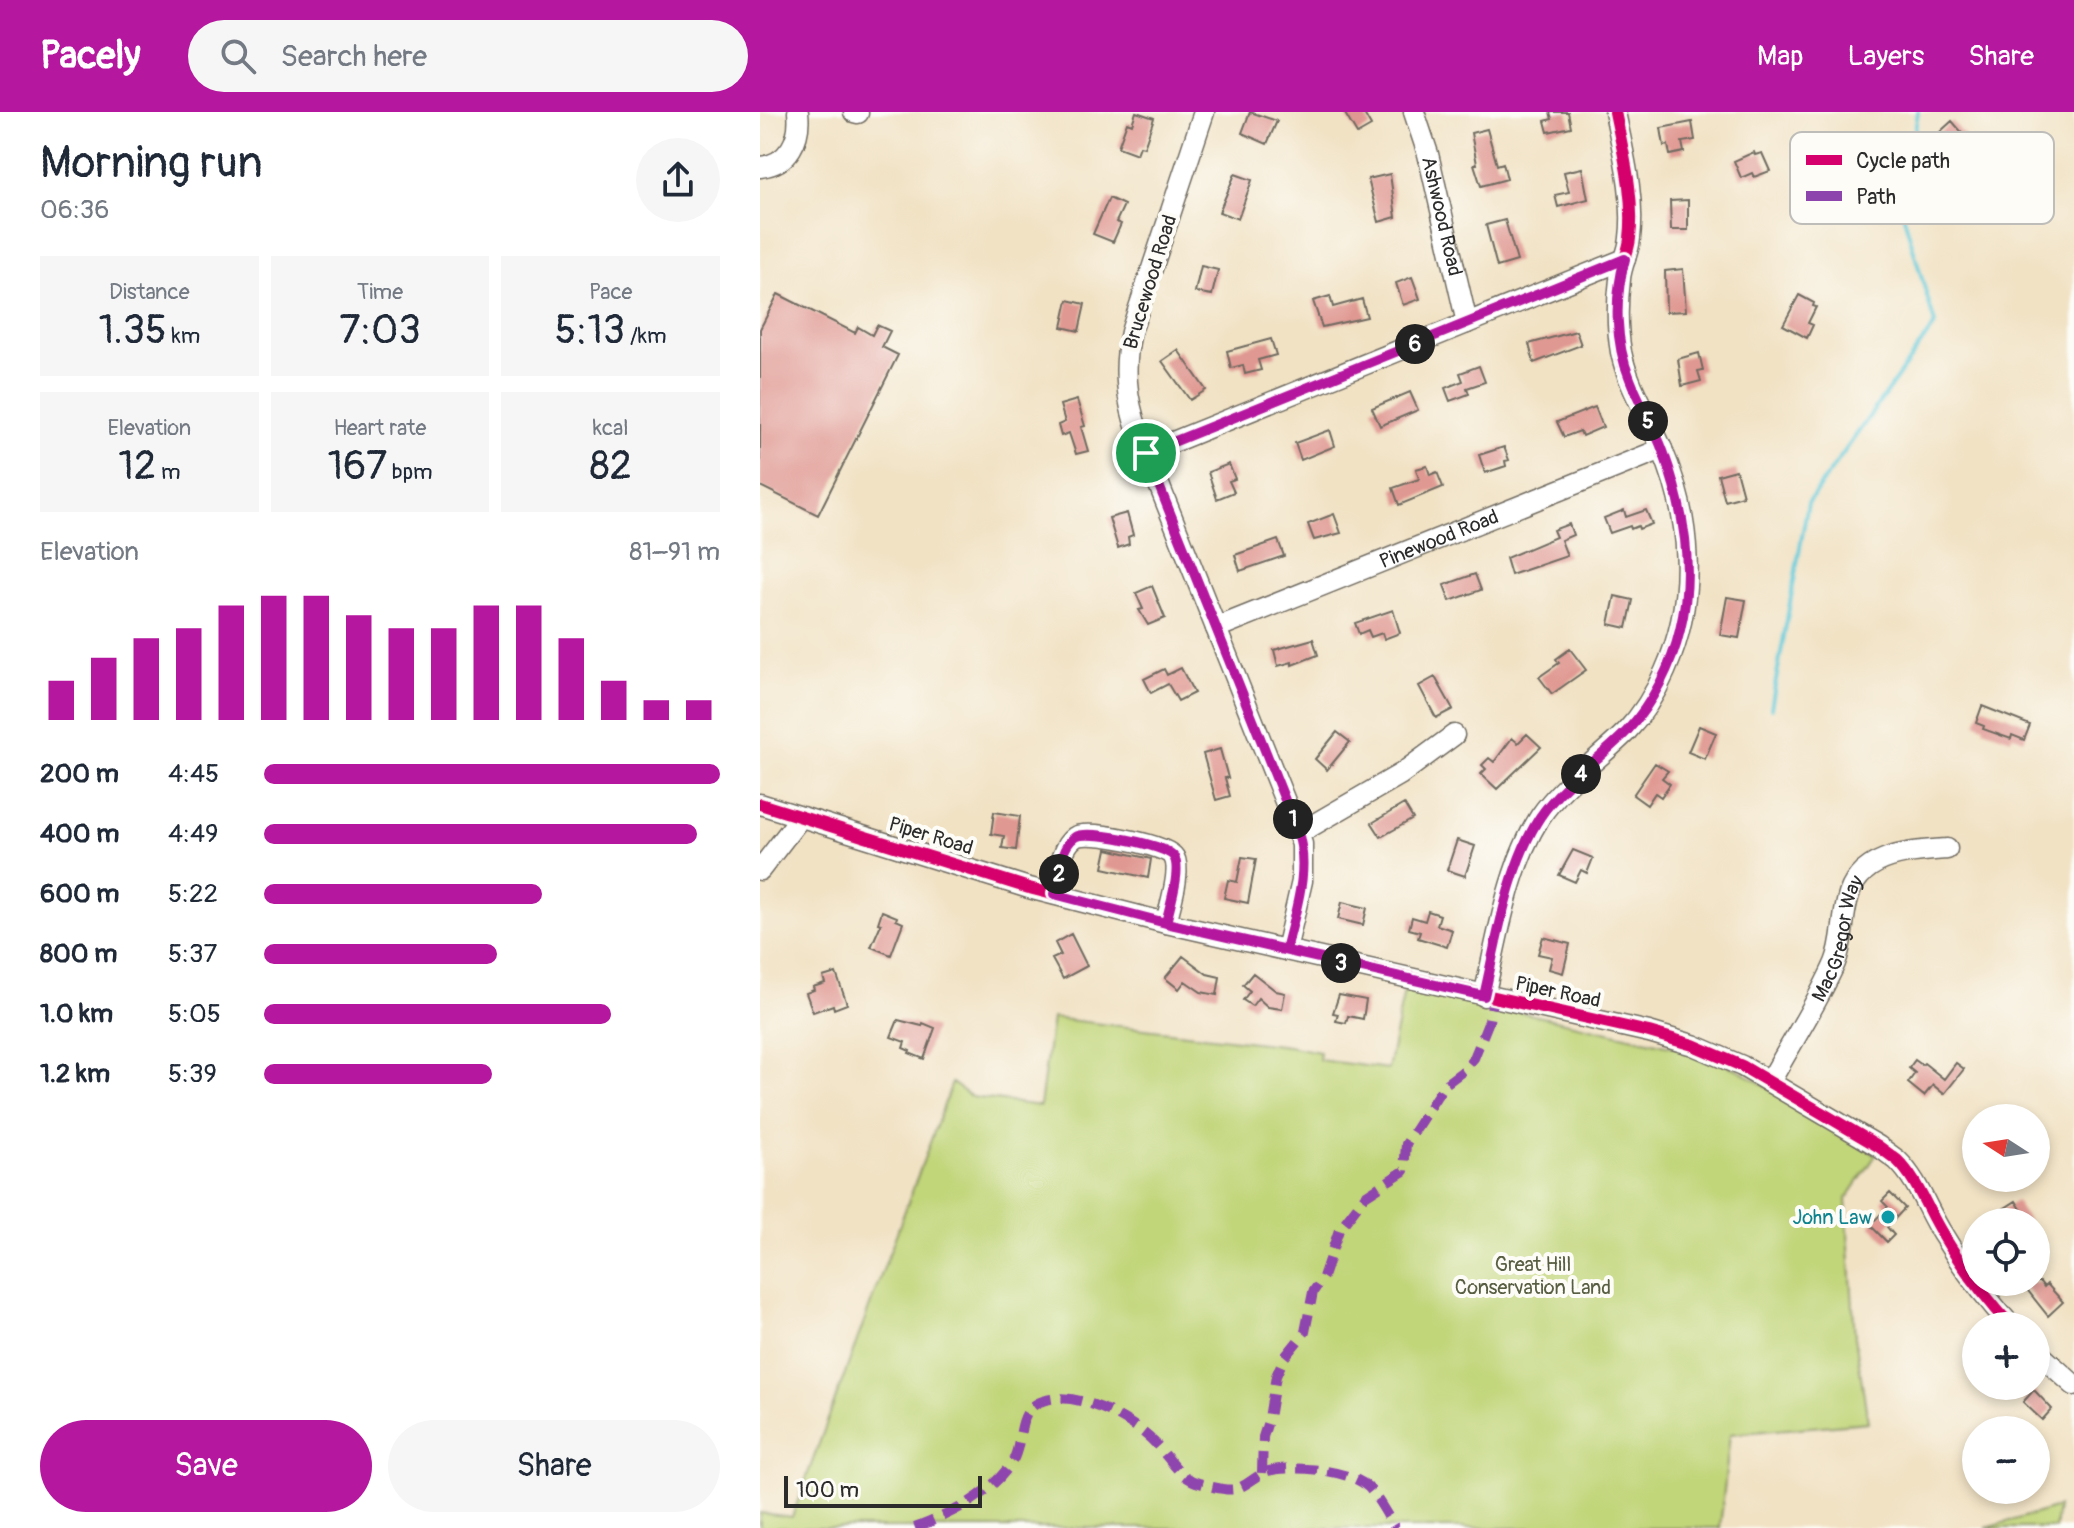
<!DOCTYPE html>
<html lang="en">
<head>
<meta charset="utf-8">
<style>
	body { margin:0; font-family:Pangolin,sans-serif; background:#f6f6f7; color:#1f2937; height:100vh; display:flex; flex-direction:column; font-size:30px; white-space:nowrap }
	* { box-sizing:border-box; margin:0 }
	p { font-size:26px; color:#747a83 }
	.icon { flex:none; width:44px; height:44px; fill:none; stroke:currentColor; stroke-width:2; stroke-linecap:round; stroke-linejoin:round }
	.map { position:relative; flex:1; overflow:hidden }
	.panel { display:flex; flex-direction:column; background:#fff; width:760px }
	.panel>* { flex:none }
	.needle { width:52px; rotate:282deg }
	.buttons { position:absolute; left:1202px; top:992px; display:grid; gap:16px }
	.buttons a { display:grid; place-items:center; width:88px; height:88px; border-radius:50%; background:#fff; box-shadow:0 4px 12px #0003; font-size:40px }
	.scale { position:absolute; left:24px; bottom:20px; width:198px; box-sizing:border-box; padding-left:8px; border:4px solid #2b2b2b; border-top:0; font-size:22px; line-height:28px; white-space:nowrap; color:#2b2b2b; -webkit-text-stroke:6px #fdfcf7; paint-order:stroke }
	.pin { position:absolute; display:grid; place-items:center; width:68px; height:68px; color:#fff; margin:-34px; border:4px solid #fff; border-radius:50%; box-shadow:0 2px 8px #0007 }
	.km { position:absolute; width:40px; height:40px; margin:-20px; border-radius:50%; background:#222; color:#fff; font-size:22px; line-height:40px; text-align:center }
	.round { display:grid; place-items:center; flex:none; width:84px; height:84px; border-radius:42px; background:#f6f6f7 }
	.overview { display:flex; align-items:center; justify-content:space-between; height:136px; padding:0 40px }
	h1 { font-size:44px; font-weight:600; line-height:60px }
	.stats { display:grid; grid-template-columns:repeat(3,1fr); gap:12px; height:136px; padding:8px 40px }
	.stats div { display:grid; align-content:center; border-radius:0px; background:#f6f6f7; text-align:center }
	.stats b { font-size:40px; font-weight:600 }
	.stats small { font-size:22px; font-weight:400 }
	.stats p { font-size:22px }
	.chart { height:224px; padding:16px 40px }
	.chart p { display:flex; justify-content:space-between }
	.chart svg { width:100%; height:144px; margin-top:8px; stroke:#b5179e; stroke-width:6 }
	.primary-button { display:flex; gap:16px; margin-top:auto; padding:16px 40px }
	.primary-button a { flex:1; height:92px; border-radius:48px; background:#b5179e; color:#fff; font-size:32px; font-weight:600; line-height:92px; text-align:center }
	.primary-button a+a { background:#f6f6f7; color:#1f2937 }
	ul { padding:0 40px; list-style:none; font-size:26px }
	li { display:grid; grid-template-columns:128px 96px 1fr; align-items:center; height:60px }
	li i { height:20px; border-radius:10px; background:#b5179e }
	header { display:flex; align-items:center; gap:48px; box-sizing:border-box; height:112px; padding:0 40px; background:#b5179e; color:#fff }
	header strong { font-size:38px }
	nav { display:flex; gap:44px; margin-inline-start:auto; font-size:28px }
	.search { width:560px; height:72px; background:#f6f6f7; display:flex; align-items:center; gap:20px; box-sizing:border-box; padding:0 28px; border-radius:44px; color:#747a83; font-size:30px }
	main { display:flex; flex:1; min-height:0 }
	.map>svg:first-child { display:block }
	.green { fill:#c1d579; stroke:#768052; stroke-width:2 }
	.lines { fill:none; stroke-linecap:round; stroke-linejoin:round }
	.stream { stroke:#5cc7d7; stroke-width:4 }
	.building { fill:#e09892 }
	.minor-casing { stroke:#706b61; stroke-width:23 }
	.minor { stroke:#fff; stroke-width:20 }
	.quiet { stroke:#8e44ad; stroke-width:10; stroke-dasharray:20 10; stroke-linecap:butt }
	.cycleway-casing { stroke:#fdfcf7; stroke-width:17 }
	.cycleway { stroke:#d6006c; stroke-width:12 }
	.route-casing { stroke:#fff; stroke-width:16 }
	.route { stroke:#b5179e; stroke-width:10 }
	.culture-dot { fill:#0f9aa8; stroke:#fdfcf7; stroke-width:3 }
	.labels { text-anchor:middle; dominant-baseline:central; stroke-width:8; stroke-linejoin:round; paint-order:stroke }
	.street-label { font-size:20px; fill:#2b2b2b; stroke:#fdfcf7 }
	.culture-label { font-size:20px; fill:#0d838f; stroke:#fdfcf7; text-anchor:end }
	.park-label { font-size:20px; fill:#585e42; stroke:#fdfcf7 }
	.key { fill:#fdfcf7; stroke:#bebdba; stroke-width:2 }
	.key-label { font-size:22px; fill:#2b2b2b }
</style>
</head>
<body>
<header>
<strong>Pacely</strong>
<div class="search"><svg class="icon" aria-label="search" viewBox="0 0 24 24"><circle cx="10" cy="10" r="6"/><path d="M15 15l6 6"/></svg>Search here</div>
<nav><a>Map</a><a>Layers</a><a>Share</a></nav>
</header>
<main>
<section class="panel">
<div class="overview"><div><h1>Morning run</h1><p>06:36</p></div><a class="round"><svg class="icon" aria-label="share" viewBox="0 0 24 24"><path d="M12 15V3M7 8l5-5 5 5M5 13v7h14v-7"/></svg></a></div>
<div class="stats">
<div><p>Distance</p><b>1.35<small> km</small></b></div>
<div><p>Time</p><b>7:03</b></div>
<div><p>Pace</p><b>5:13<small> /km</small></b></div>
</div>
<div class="stats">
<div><p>Elevation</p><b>12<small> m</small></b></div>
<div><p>Heart rate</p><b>167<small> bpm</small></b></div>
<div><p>kcal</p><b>82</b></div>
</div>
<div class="chart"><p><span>Elevation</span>81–91 m</p>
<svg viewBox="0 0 160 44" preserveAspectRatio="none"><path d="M5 44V32M15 44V25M25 44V19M35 44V16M45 44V9M55 44V6M65 44V6M75 44V12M85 44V16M95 44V16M105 44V9M115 44V9M125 44V19M135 44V32M145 44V38M155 44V38"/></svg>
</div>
<ul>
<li><b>200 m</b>4:45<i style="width:100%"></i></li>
<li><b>400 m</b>4:49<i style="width:95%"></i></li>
<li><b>600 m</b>5:22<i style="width:61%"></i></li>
<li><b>800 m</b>5:37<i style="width:51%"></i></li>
<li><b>1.0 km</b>5:05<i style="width:76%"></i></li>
<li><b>1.2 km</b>5:39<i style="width:50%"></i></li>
</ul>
<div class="primary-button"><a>Save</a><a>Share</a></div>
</section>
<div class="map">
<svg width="1314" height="1416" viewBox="0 0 1314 1416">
	<rect width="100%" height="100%" fill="#fdfcf7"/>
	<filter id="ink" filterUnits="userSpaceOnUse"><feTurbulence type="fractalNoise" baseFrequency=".0125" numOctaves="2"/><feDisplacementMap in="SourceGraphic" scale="16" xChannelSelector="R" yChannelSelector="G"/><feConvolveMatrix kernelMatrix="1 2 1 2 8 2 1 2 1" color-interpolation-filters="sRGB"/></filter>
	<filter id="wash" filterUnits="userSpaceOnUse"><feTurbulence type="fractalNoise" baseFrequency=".006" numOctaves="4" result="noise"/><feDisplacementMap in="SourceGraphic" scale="32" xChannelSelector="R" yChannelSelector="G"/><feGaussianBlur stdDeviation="1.8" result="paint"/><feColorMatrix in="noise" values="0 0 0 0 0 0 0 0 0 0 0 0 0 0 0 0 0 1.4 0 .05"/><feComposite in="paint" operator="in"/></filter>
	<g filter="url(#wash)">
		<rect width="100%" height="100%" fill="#f1e2c4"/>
		<path class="green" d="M645,874L924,937L979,958L1116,1043L1086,1088L1095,1225L1108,1310L970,1322L960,1416H0V1401L32,1405L192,971L212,985L280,994L292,906L528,934L560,940L559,948L628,957Z
			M1298,1395L1295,1416H1226Z"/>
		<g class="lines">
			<path class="stream" d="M1011,596L1048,391L1175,212L1142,98L1158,0"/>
		</g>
		<g id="blocks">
			<path class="building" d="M376,0L394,6L384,35L380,34L377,42L358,35L367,10L372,12Z
				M490,0L517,9L507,32L482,21Z
				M584,0H603L611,14L597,22Z
				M790,0H808L811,15L788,20L785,9L792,7Z
				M1192,9L1205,24L1193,35L1195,38L1186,47L1170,29Z
				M932,10L935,28L922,30L924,40L910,43L908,33L904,34L901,16Z
				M727,17L737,53L743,51L747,67L721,74L714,52H717L711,21Z
				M994,40L995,43L1002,41L1010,59L994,65L992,61L981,66L974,49Z
				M822,56L828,87L798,95L795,83L809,80L804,60Z
				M475,62L492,68L478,107L459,100Z
				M630,62L636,105L619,110L608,67Z
				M349,86L364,93L356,110L361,112L353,130L333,122Z
				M928,88V118H911L910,89Z
				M745,108L757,149L737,155L726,113Z
				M441,154L458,158L452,183L435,180Z
				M923,157L926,199L906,200L905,159Z
				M652,165L660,187L643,193L636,171Z
				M18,182L95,221L98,215L112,223L117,213L130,219L122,235L138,243L58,403L0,374V217Z
				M1039,183L1054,191L1053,194L1056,195L1048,211L1053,213L1047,226L1023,213Z
				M570,184L573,195L602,187L607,205L562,215L553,189Z
				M308,188L325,192L319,219L302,215Z
				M816,219L821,233L774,251L769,232Z
				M511,227L516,243L498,248L501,258L485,262L483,253L471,256L467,239Z
				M418,238L446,278L430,288L402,249Z
				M939,241L943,258L938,259L941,269L922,274L918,247Z
				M719,254L725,270L707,276L709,282L690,289L685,276L703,269L700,261Z
				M650,280L658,298L620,314L612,296Z
				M317,288L325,314L321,315L328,339L316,342L309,321L301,324L298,313L305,310L300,293Z
				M835,295L843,315L822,324L820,319L804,325L797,310Z
				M570,318L575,334L541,348L535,331Z
				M744,335L749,348L745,349L746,354L725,361L719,343Z
				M469,352L475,367L469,369L474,380L457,387L448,360Z
				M667,354L670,363L677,360L683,375L639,393L633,376L659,367L656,357Z
				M976,358L983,384L965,389L958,363Z
				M864,398L866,405L886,398L892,412L879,417L878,414L871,417L870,414L850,421L844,406Z
				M367,401L373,423L368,425L369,432L358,436L349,406Z
				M574,402L581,421L554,428L548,412Z
				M809,412L813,423L801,428L807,444L751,463L746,446L796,425L793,418Z
				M518,428L524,444L480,459L475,443Z
				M715,462L721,478L690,489L684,473Z
				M392,474L405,506L388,513L379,498L383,497L376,481Z
				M855,484L873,488L867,516L849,512Z
				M967,485L986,488L979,526L960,523Z
				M633,498L640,521L624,527L622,521L611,525L608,518L599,522L595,511Z
				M553,527L558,543L532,553V550L518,554L514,538Z
				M810,537L826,558L792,582L779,565L799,551L796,547Z
				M421,556L434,581L418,589L408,572L391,581L384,567L404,557L407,563Z
				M675,565L693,597L676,606L659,574Z
				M1222,594L1270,613L1264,628L1252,623L1251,627L1223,617L1224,614L1216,611Z
				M939,614L956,621L945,647L928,640Z
				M577,620L590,630L567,658L555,647Z
				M767,622L781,635L737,677L721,662L726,657L722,653L729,646L734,650L752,626L758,631Z
				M460,637L468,666H465L470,684L456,688L443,642Z
				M895,651L908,659L902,666L910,672L901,685L895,681L887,693L873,683Z
				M644,692L653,707L621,725L612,711Z
				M234,700L260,704L256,738L242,736L244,724L231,722Z
				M697,728L715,734L705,764L687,758Z
				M347,737L391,747L388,766L343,756Z
				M813,738L833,746L827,761L821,758L815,770L799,763Z
				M482,745L496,747L488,791L464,786L468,768L477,770Z
				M582,790L607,796L603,813L578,807Z
				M122,799L137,805L136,808L143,811L131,843L111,835L121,812L118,811Z
				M668,799L680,803L677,813L692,818L687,835L658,826L660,820L649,817L652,805L665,809Z
				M311,822L327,854L303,867L292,847L301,843L295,831Z
				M783,825L810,832L803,861L789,857L792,845L778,842Z
				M423,844L447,862L460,865L457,883L441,880L425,869L419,877L405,866Z
				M76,861L87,892L74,897L73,893L53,900L46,881L54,878L53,875L65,871L63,865Z
				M493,861L516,879L525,881L522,897L508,895L498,886L492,894L483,888L490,879L483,873Z
				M579,883L606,888L603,907L588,904L586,911L576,909L578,902L573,901Z
				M138,908L162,914L163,911L175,916L164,947L149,941L150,939L143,936L145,930L131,925Z
				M1155,948L1162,953L1164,951L1184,967L1196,951L1204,957L1184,982L1173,973L1164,984L1148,971L1155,961L1149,956Z
				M1130,1081L1145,1096L1127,1115L1134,1123L1127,1130L1110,1113L1128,1095L1122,1089Z
				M1256,1089L1269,1110H1247L1240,1099Z
				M1261,1170H1280L1284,1175L1287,1172L1303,1190L1288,1204Z
				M1274,1278L1292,1297L1282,1308L1263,1290Z"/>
		</g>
	</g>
	<g filter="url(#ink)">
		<use href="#blocks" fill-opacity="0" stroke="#706b61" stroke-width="2"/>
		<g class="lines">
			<defs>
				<g id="minor">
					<path d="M94,0L98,1"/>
					<path d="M444,0L371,220C363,255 366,286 378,320L542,732V769L526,838"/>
					<path id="s1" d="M654,0L668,42L707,211"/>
					<path d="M0,55C29,52 41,27 38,0"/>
					<path d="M386,341L865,147"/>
					<path id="s2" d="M456,516L902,337"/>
					<path d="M0,692L269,776L406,811L889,920L933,933L982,954L1118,1034L1137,1048C1158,1068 1167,1098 1183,1123C1202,1155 1226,1186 1251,1214"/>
					<path d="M537,718L548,716L641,662L694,623"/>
					<path d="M0,758L40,706"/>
					<path d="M294,782C298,766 299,736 315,725C326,717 408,733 414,745C422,759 409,796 406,811"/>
					<path d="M724,884C738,826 747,757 780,705C802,672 838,648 866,620C882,603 896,580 905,559C937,487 932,406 901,335C888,304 868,274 861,240C857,217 857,191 860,167C861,153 869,140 870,126C875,85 863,40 855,0"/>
					<path id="s3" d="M1010,970C1031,931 1057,892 1075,851C1083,832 1082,810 1087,790C1097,742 1147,740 1187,737"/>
					<path d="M1276,1239L1314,1273"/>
				</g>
			</defs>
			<use href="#minor" class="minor-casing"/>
			<use href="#minor" class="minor"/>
			<path class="quiet" d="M502,1361L503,1325L509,1306L516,1264L524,1246L545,1220L553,1180L563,1165L579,1118L605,1084L644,1059L646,1032L684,973L703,959L714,946L729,909L733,886
				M155,1416C192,1401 226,1386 250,1353C266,1332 253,1296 286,1288C319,1279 372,1307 395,1331C410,1346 419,1366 439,1371C448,1374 467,1379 475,1377C487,1374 496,1363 508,1359C532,1353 589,1357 608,1375C618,1386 627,1403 635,1416"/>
			<defs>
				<path id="cycleway" d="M0,692L269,776L406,811L889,920L933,933L982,954L1118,1034L1137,1048C1158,1068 1167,1098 1183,1123C1202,1155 1226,1186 1251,1214
					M724,884C738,826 747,757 780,705C802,672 838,648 866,620C882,603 896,580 905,559C937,487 932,406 901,335C888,304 868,274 861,240C857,217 857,191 860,167C861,153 869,140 870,126C875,85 863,40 855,0"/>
			</defs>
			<use href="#cycleway" class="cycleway-casing"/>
			<use href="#cycleway" class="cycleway"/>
		</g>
	</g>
	<g class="lines" filter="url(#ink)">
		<defs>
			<path id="route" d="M386,341L537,718C551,758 535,799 526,838L406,811L294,782C298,766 299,736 315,725C326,717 408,733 414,745C422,758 409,796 406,811L724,884C737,828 748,754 780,705C803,671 839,648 867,619C892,592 912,553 920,518C935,457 924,397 903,339C894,314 879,291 870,267C855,231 854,185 865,147L386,341"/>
		</defs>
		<use href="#route" class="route-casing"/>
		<use href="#route" class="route"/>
	</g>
	<circle class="culture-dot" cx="1128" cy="1105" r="8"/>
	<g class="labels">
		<g class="street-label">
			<text stroke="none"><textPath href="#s1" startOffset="108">Ashwood Road</textPath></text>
			<text transform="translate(390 170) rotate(-73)">Brucewood Road</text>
			<text stroke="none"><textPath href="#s2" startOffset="240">Pinewood Road</textPath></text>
			<text transform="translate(171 724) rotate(17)">Piper Road</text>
			<text stroke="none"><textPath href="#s3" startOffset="160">MacGregor Way</textPath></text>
			<text transform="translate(798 880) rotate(12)">Piper Road</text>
		</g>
		<g class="culture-label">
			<text x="1112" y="1105">John Law</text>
		</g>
		<g class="park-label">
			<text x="773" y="1152">Great Hill<tspan x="773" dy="23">Conservation Land</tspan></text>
		</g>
	</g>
	<rect x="1030" y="20" width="264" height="92" rx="12" class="key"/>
	<rect x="1046" y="43" width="36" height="10" fill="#d6006c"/>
	<rect x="1046" y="79" width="36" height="10" fill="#8e44ad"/>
	<g class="key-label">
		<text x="1096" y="56">Cycle path</text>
		<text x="1096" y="92">Path</text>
	</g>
</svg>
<div class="buttons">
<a><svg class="needle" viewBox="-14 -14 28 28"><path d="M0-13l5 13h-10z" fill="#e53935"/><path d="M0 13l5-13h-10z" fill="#747a83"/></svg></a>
<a><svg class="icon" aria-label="locate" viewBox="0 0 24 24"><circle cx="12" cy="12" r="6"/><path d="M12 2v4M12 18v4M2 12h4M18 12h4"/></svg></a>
<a>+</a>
<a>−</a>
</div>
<div class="scale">100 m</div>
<div class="pin" style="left:386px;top:341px;background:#1e9e55"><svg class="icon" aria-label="arrive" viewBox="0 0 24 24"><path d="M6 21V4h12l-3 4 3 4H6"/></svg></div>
<b class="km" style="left:533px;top:707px">1</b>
<b class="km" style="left:299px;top:762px">2</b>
<b class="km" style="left:581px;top:851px">3</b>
<b class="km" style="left:821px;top:662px">4</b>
<b class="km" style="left:888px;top:309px">5</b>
<b class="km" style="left:655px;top:232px">6</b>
</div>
</main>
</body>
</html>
